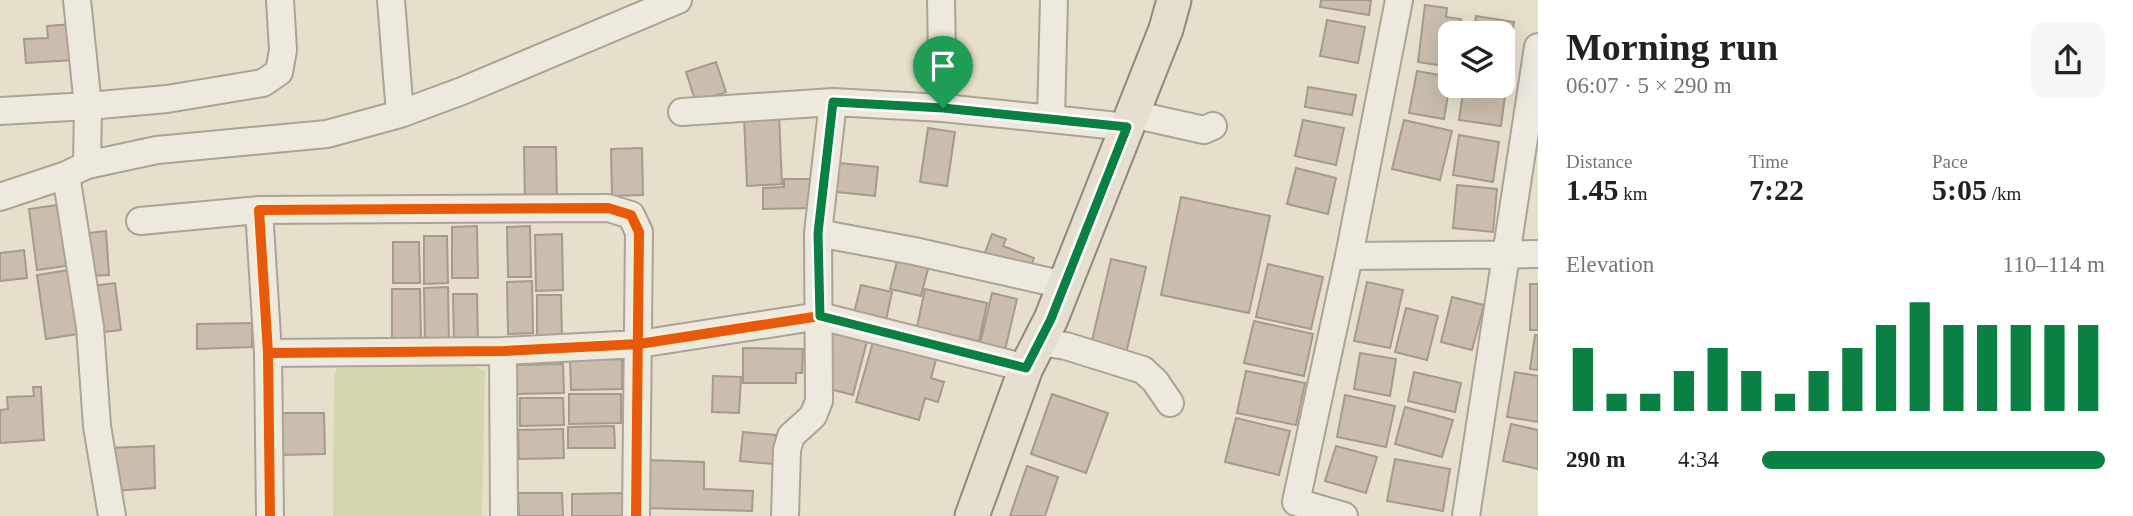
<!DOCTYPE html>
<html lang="en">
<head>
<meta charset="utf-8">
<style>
	body { margin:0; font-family:"Times New Roman",serif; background:#f6f6f6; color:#222; height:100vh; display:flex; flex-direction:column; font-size:26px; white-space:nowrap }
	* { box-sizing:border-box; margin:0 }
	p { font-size:23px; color:#767676 }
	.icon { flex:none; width:38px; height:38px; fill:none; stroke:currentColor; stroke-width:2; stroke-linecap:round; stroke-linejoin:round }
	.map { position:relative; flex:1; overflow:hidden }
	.panel { display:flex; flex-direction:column; background:#fff; width:595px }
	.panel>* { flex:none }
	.controls { position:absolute; left:1438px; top:21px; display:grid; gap:14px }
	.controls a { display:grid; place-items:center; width:77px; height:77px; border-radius:14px; background:#fff; box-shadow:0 7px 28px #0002; font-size:35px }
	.pin { position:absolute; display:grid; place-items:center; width:60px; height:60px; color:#fff; margin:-72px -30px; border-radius:50% 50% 50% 0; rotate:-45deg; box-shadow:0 0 7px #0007 }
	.pin .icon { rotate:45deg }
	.round { display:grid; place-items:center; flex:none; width:74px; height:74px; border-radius:14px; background:#f6f6f6 }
	.overview { display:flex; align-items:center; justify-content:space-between; height:119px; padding:0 28px }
	h1 { font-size:38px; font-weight:800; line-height:52px }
	.stats { display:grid; grid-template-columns:repeat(3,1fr); gap:10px; height:119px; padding:7px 28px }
	.stats div { display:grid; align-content:center }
	.stats b { font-size:30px; font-weight:800 }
	.stats small { font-size:19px; font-weight:400 }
	.stats p { font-size:19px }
	.chart { height:196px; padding:14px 28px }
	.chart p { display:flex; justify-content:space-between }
	.chart svg { width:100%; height:126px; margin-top:7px; stroke:#0b8043; stroke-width:6 }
	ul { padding:0 28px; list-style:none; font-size:23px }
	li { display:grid; grid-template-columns:112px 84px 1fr; align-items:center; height:52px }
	li i { height:18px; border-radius:9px; background:#0b8043 }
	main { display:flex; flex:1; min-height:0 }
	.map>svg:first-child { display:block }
	.green { fill:#d5d6ae }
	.building { fill:#cabdad; stroke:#a69a8c; stroke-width:2 }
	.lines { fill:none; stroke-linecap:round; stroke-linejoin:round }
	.minor-casing { stroke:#aba496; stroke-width:30 }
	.major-casing { stroke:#91897c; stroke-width:37 }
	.minor { stroke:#ede9df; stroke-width:26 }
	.major { stroke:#e5dfcf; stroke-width:33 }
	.cycleway-casing { stroke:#f7eed2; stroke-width:15 }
	.cycleway { stroke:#e8590c; stroke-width:10 }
	.route-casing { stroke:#fff; stroke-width:14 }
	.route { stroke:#0b8043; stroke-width:9 }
</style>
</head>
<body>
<main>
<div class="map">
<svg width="1538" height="516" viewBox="0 0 1538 516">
	<rect width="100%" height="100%" fill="#e6dfcc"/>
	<path class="green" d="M472,365L485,371L482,516H333L334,375L337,368Z"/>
	<path class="building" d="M1321,0H1371L1369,15L1320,7Z
		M1425,5L1447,8L1446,17L1461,19L1459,33H1451V67L1418,62Z
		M1476,16L1514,22L1506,70H1503V33H1473Z
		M1327,20L1365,27L1358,63L1320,56Z
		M72,24L75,60L26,63L24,39L48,38L47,26Z
		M716,62L726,92L696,103L686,72Z
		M1417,71L1451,77L1444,119L1409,113Z
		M1503,79L1507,80L1501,126L1459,120L1464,86H1503Z
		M1308,87L1356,95L1352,115L1305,107Z
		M779,115L782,184L747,186L744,117Z
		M1303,120L1344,128L1336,165L1295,156Z
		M1404,120L1452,131L1440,180L1392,169Z
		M928,128L955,132L947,186L920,182Z
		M1459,135L1499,142L1493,182L1453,175Z
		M524,147H556L557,202L525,203Z
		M642,148L643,195L612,196L611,149Z
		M830,162L878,167L875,196L827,191Z
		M1296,168L1336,178L1328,214L1287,204Z
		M784,179H811L812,208L763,209V188L784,187Z
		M1457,185L1497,189L1493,232L1453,228Z
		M1181,197L1270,216L1249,313L1161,295Z
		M58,205L66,266L37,270L29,209Z
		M477,226L478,278H452V227Z
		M530,226L531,277H508L507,227Z
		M106,231L109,275L91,276L88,233Z
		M562,234L563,290L536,291L535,235Z
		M992,234L1006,239L1003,246L1034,258L1028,274L983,258Z
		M424,236H447L448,283L424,284Z
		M393,242H419L420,283H393Z
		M24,250L27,278L0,281V253Z
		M898,257L929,265L921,296L890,289Z
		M1111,259L1146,267L1125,358L1090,349Z
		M1268,264L1323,277L1311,329L1256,317Z
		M69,270L78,334L46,339L37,275Z
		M532,281L533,333L508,334L507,282Z
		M1367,282L1403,290L1390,348L1354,341Z
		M115,283L121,330L96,333L91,286Z
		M1530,284H1538V330H1530Z
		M861,285L892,292L885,325L853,317Z
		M448,287L449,343H425L424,288Z
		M392,289H420L421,341H392Z
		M925,289L987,303L979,341L917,327Z
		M992,293L1017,299L1005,350L980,344Z
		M453,294H477L478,344L454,345Z
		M537,295H561L562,338L537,339Z
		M1452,297L1484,305L1472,350L1441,342Z
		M1406,308L1438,316L1427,360L1395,352Z
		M1254,321L1313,334L1304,376L1244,363Z
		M252,323V347L197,349V324Z
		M827,327L868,337L853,395L822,387Z
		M875,335L938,352L931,378L944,382L938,402L925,398L919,420L856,402Z
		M1535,335H1538V370L1530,369Z
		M743,348L803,349L802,373H796V383H743Z
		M1360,353L1396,359L1390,396L1354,389Z
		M622,359V389L571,390L570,360Z
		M563,364L564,393L515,394V365Z
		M1246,371L1305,383L1296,425L1237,413Z
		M1414,372L1461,383L1455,412L1408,401Z
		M1515,372L1538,376V422L1507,417Z
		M713,376L741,377L739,413L712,412Z
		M33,387H41L44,440L0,443V410L8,409L7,397L34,396Z
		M569,394H621V423L569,424Z
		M1052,394L1108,413L1086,473L1031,454Z
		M1345,395L1395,406L1386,447L1337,437Z
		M520,398H563L564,425L520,426Z
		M1405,407L1453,420L1442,457L1395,444Z
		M279,413H324L325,454L280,455Z
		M1236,418L1290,431L1279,475L1225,462Z
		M1511,424L1538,430V469L1503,461Z
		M614,426L615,448H568V427Z
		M563,429L564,458L519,459L518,430Z
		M743,432L776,435L773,464L740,461Z
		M154,446L155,488L114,491L109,448Z
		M1336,446L1377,457L1366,493L1325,481Z
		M1395,459L1450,469L1443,511L1387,501Z
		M648,460L704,462V489L753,491L752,511L646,508Z
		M1027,466L1058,477L1045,516H1010Z
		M518,493H562L563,516H519Z
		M624,493V516H572V494Z"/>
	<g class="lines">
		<defs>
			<path id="minor" d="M77,0L88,106L87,165
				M391,0L400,114
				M1054,0L1051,119L1127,127
				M943,108L1051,119
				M0,111L88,106L167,99L263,83L279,72L283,50L280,0
				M682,112L833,102L943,108L941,0
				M1132,114L1204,130L1213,126
				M66,175L90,327L97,426L112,516
				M0,197L66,175L87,165L157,150L327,134L400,114L462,91L678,0
				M140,221L259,210
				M818,233L914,251L1064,285
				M1349,256L1538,254
				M1039,342L1066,346L1143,370L1155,381L1170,403
				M503,351L504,516
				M268,353L503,351L639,344L820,316L1026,368
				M270,516L268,353L259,210L608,208L631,215L639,232L636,516
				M785,516L787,450L791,436L813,416L819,401L818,233L833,102
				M1344,516L1296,502L1349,256L1399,0
				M1466,516L1538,47"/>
			<path id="major" d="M972,516L1026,368L1051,319L1166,29L1174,0"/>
		</defs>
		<use href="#minor" class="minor-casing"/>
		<use href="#major" class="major-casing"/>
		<use href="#minor" class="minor"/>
		<use href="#major" class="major"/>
		<defs>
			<path id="cycleway" d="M268,353L503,351L639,344L820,316L1026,368
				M270,516L268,353L259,210L608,208L631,215L639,232L636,516"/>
		</defs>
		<use href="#cycleway" class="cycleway-casing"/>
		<use href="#cycleway" class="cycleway"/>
	</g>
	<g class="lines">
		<defs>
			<path id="route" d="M833,102L943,108L1127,127L1051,319L1026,368L820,316L818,233Z"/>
		</defs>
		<use href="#route" class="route-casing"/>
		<use href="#route" class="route"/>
	</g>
</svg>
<div class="controls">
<a><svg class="icon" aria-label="layers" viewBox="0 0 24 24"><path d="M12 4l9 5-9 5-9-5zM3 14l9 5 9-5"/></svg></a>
</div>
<div class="pin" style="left:943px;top:108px;background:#1e9e55"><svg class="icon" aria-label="arrive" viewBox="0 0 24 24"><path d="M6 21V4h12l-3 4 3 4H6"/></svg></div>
</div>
<section class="panel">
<div class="overview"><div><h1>Morning run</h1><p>06:07 · 5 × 290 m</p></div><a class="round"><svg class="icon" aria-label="share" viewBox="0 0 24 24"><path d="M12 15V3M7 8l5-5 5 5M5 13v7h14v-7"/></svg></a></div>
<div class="stats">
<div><p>Distance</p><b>1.45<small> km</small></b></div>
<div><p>Time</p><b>7:22</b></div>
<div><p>Pace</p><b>5:05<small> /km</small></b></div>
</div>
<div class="chart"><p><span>Elevation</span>110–114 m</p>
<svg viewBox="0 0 160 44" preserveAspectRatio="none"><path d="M5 44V22M15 44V38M25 44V38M35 44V30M45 44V22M55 44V30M65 44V38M75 44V30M85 44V22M95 44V14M105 44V6M115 44V14M125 44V14M135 44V14M145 44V14M155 44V14"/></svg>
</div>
<ul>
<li><b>290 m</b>4:34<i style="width:100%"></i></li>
</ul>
</section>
</main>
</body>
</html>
